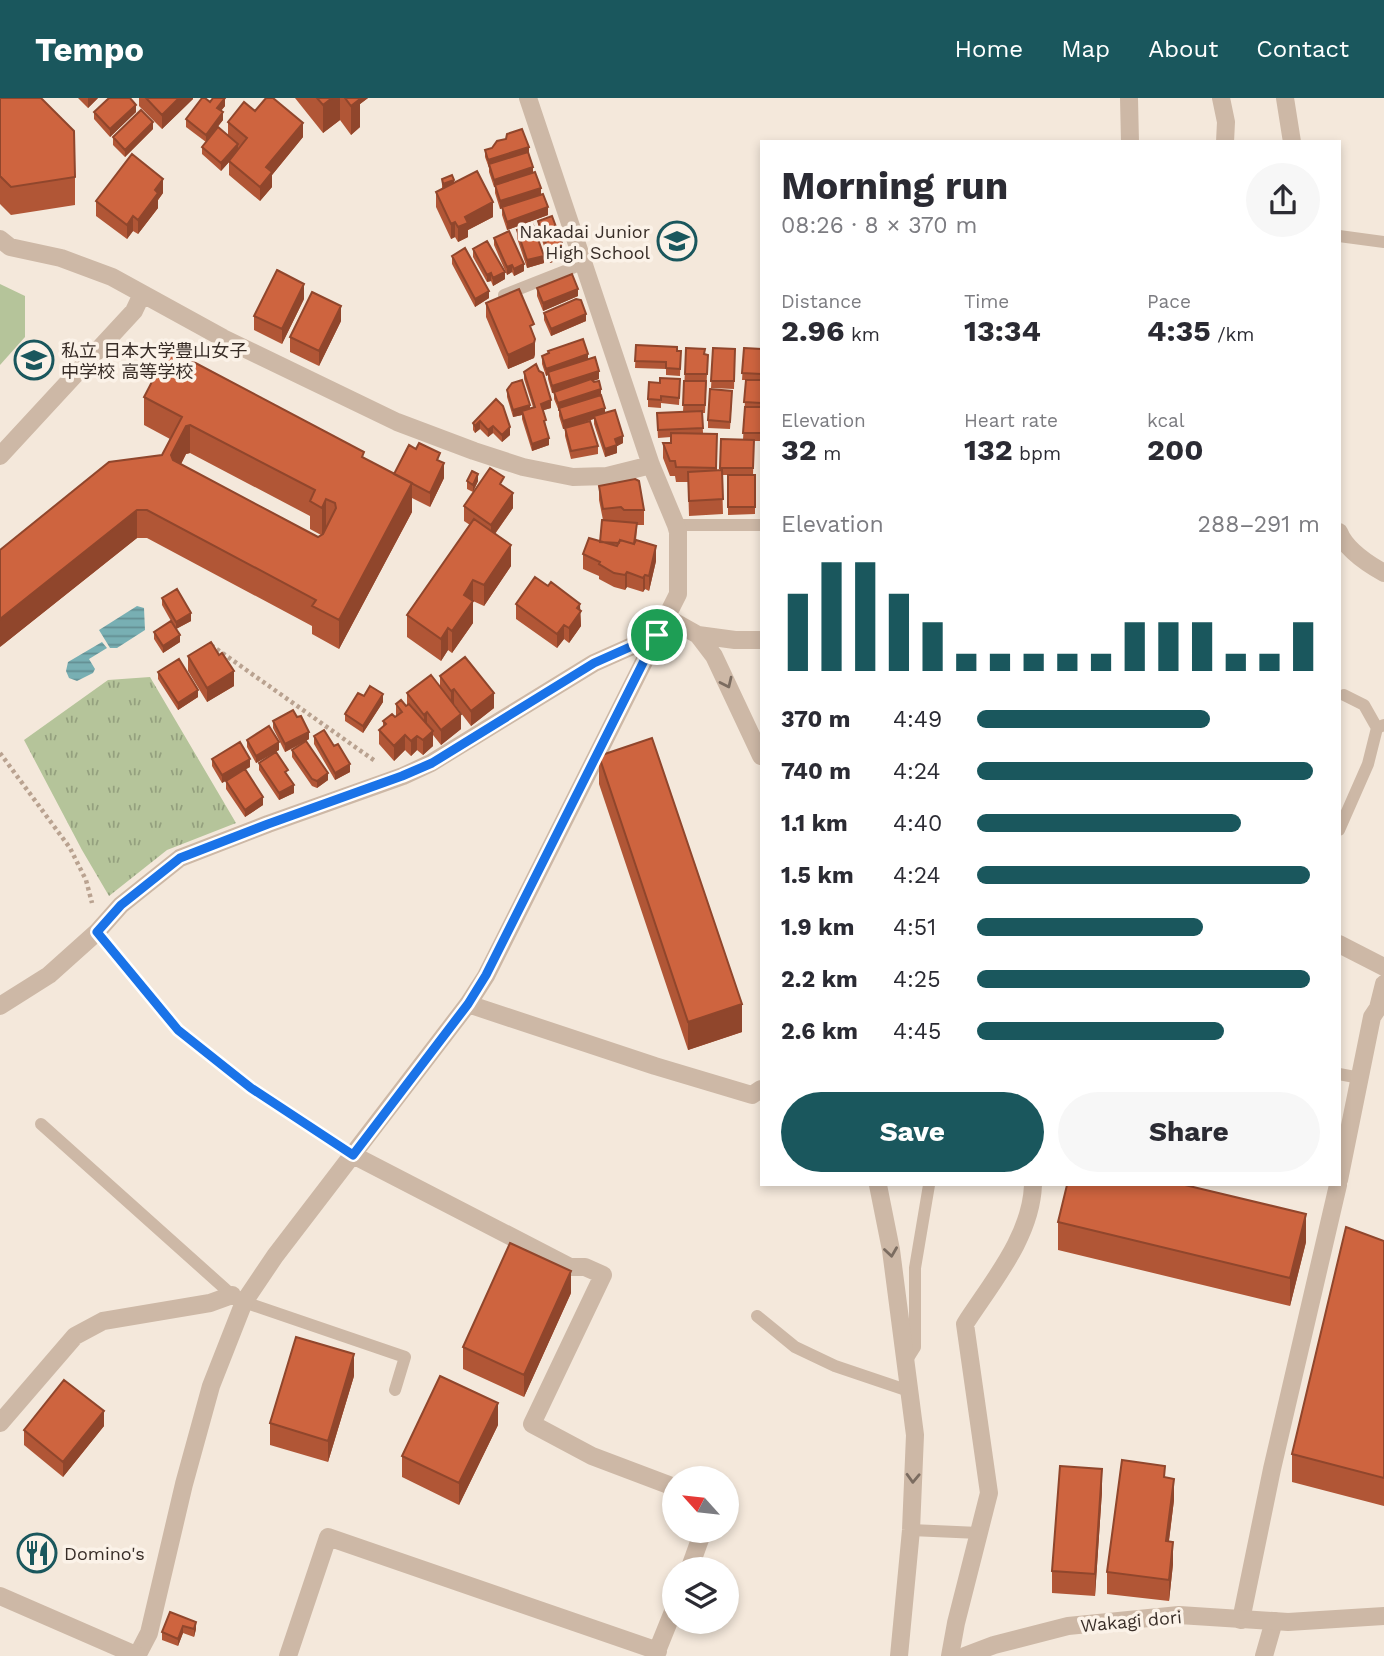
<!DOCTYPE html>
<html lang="en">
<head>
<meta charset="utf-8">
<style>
	body { margin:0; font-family:"Work Sans","Noto Sans JP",sans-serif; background:#f7f7f7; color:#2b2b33; height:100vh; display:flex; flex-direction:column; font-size:26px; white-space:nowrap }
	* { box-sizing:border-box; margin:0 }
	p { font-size:23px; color:#7c7c81 }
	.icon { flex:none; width:38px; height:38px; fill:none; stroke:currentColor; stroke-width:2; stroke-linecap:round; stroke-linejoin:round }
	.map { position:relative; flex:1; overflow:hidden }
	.details { position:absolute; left:760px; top:42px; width:581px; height:1046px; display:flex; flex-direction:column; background:#fff; border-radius:0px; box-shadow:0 4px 10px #0003 }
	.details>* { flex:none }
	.needle { width:46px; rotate:297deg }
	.tools { position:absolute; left:662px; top:1368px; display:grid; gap:14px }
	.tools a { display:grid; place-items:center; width:77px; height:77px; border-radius:50%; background:#fff; box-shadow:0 4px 10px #0003; font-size:35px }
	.pin { position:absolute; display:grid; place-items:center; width:60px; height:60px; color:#fff; margin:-30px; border:4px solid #fff; border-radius:50%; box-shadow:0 2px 7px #0007 }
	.round { display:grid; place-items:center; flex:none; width:74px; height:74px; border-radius:37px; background:#f7f7f7 }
	.summary { display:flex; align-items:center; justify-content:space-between; height:119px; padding:0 21px }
	h1 { font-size:38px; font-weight:700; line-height:52px }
	.figures { display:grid; grid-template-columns:repeat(3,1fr); gap:10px; height:119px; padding:7px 21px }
	.figures div { display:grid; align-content:center }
	.figures b { font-size:30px; font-weight:700 }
	.figures small { font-size:19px; font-weight:400 }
	.figures p { font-size:19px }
	.chart { height:196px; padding:14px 21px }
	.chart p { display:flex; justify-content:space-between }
	.chart svg { width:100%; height:126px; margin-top:7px; stroke:#1a575d; stroke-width:6 }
	.cta { display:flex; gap:14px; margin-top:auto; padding:14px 21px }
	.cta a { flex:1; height:80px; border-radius:42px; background:#1a575d; color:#fff; font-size:28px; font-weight:700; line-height:80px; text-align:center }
	.cta a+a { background:#f7f7f7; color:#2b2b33 }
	ul { padding:0 21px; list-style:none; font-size:23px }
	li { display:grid; grid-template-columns:112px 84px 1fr; align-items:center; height:52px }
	li i { height:18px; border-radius:9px; background:#1a575d }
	header { display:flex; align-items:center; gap:42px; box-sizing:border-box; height:98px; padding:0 35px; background:#1a575d; color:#fff }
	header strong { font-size:33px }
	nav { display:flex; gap:38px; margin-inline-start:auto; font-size:24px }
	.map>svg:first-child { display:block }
	.park { fill:url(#park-tufts) }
	.pitch { fill:#b5c49a }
	.water { fill:url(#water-rules) }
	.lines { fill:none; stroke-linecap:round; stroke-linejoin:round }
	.path { stroke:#b9a290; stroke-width:4.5; stroke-dasharray:3.5 3.5; stroke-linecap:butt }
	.service { stroke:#cdb8a6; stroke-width:12 }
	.minor { stroke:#cdb8a6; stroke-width:18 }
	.tertiary { stroke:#cdb8a6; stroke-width:18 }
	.wall { fill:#b15636; fill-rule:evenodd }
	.shaded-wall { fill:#90462c }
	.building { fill:#ce643f; stroke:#90462c; stroke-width:2; fill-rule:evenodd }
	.oneway { stroke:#7b6c60 }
	.route-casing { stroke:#fff; stroke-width:14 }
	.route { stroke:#1a73e8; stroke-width:9 }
	.labels { text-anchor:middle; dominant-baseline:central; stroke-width:7; stroke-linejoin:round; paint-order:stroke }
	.poi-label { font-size:18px; fill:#382d27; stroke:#fbf2e8; text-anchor:start }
	.street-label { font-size:18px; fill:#382d27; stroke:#fbf2e8 }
</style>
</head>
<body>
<header>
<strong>Tempo</strong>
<nav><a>Home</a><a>Map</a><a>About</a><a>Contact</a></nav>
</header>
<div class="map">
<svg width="1384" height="1558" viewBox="0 0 1384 1558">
	<defs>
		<pattern id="park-tufts" width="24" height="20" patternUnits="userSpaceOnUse" patternTransform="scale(1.75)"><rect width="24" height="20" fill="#b5c49a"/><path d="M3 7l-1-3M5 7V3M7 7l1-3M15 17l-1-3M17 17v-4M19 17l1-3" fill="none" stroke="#94a07e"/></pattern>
		<pattern id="water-rules" width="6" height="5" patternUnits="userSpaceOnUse" patternTransform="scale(1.75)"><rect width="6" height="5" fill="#78afb3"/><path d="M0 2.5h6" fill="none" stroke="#638f92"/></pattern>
	</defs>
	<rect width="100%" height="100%" fill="#f4e8db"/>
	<path class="park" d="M150,579L236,725L167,752L109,798L82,752L24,642L108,582Z"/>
	<path class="pitch" d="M0,186L25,198V239L0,267Z"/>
	<path class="water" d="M137,508L144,510L145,532L117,550H110L99,532Z
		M102,544L107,550L89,561L95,571L93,575L77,583L69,580L66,573L68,564Z"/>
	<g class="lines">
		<path class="path" d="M211,547L375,663
			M0,655L70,750L86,782L92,805"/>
		<path class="service" d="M1339,138L1384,144
			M504,197L585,165
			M676,427H761
			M1344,597L1364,607L1377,630
			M1339,732L1368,666L1377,630L1384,627
			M97,834L178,932L251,990L353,1057
			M1339,976L1360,980
			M41,1026L232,1197L244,1204L405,1259L395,1292
			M757,1218L795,1249L835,1268L909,1293
			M905,1265L915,1249V1170L929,1087
			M911,1432L979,1435"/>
		<path class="minor" d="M1129,0L1130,44
			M1221,0L1226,24L1225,44
			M1285,0L1292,44
			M0,141L10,149L61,160L112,179L223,240L397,324L474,353L523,369L573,379L607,378L651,367
			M0,358L134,213L142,196
			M1339,434C1346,452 1368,466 1384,475
			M666,519L698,537L714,558L761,658
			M698,537L735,542H761
			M1339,846L1384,869
			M468,906L655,968L752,997L761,991
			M0,908L49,877L97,834L121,807L180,760L268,726L403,678L431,665L594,565L657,537
			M353,1057L570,1169H585L603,1177L532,1326L592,1358L674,1389
			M1339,1082L1372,919L1378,910L1384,886
			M878,1087L891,1152L915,1337L911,1432L899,1558
			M0,1325L75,1238L103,1223L210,1205L232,1197
			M689,1472L703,1433
			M1241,1522L1272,1371L1338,1087
			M137,1558L149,1535L184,1386L211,1288L244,1204L275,1158L468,906L486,878L678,496V434L676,427L651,367L528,0
			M288,1558L328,1439L658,1553
			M655,1558L674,1511
			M950,1558L956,1525L989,1395L965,1226C992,1184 1031,1139 1033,1087
			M1264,1558L1274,1523"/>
		<path class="tertiary" d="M0,1498L138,1558
			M965,1558L994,1547L1068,1528L1179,1517L1288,1524L1384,1518"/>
	</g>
	<path class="wall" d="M0,0L75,79V107L11,117L0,106Z
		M78,0H98L88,10Z
		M139,0H193V1L162,31L139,8Z
		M295,0H368L360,6V29L351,37L340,22L323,35Z
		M210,4L225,8L221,13L223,22L209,39L228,38V24L255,13L303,39L272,77V89L260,103L229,77V64L221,73L202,56V49L206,44L186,29V21Z
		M94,14H136L110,39L94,21Z
		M153,31L125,59L113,47V39Z
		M485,52L529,56L533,75L548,117L507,132L502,117V110L500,111L495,95V89H494L489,74V70L485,59Z
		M442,81L454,85L493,119L468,132V139L458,144L455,139L451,141L436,109V94L442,91Z
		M163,95L158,102V110L138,136L133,133L127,141L96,118V103Z
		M538,123L562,152L558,162L550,165L538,131Z
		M517,132L544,165L527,170L517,140Z
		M494,140L524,173L514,178L512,174L507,177L494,147Z
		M473,151L505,181L493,188L491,183L487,184L473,159Z
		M452,158L489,200L475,209L452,166Z
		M537,190L578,198L543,213L537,198Z
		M304,201L282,246L254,232V218Z
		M486,205L534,237L535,256L534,260L508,271L486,219Z
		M544,215L586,223L551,238L544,222Z
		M341,223L319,268L290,254V239Z
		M636,247L681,253L680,278L666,277V271L635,270Z
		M686,250L708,257L705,315H702L703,335L717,336V373L720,372L721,341L743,342L746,282H742L744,250L761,251V343H754L753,377H755V416L728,417V377H736H722L723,416L689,418L688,384H676L675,378H670L663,360V345H671V339L658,340L657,323L683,314Z
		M713,250L735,251L734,291L711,290Z
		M542,258L588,261L599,281L593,283L601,298L605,315L623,345L617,348V355L605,359L594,326V321L563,331L559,318V313L554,301V295H552L548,281V277L546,278L542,266Z
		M524,274L551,310L543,312L549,347L532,353L522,321V317L513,319L507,299V292L530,310L533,309L524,281Z
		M660,285L680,289L679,307L661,305V310L648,309V301Z
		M144,299L364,360L394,376L440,363L444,380L430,409L412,400V414L339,551L312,536V528L147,440H137L0,549L162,357L170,341L144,327ZM190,355L310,418V431L321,437L318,439L181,366L186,356Z
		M732,300L730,331L708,330V322Z
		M496,301L510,337L502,344L493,335L488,339L480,331L475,335L473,332V325Z
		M565,330L598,348V356L571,361L565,338Z
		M467,383H478L473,394L467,391Z
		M504,388L513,410L495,436L511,468L484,508L473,503V525L452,555L448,552L441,563L407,539V517L470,427L464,423V408Z
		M599,388L644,412V427H637L636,444L656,463L649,493L645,491L643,494L627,489L625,492L614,489L599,481V478L583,471V456L600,444L603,422L599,402Z
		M162,500L191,523L176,531L180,544L163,555L154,541V534L171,523L162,507Z
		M516,506L580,512L581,528L569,545L564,541L557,550L516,521Z
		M188,558L234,588L207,604L188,573Z
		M158,574L198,599L178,612L158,581Z
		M440,578L494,610L471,628L454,606L461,631L441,647L433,637V648L423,657L417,652L411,658L405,652L394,663L379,646V632L383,629V623L396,619V606L406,608L407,607V595L440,589Z
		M364,598L383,604L363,635L345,623V616Z
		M273,623L309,641L306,643L328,682L317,690L312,688L292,659V652L303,645L285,654L273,630Z
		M314,638L350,674L335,682L314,646Z
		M247,642L279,652L256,665L247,649Z
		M599,658L742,934L688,952L599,686Z
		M212,661L250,669L245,671L263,707L245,719L226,691V683L237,676L222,685L212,668Z
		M259,665L288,678L294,695L279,702L259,672Z
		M1058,1124L1306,1144L1290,1208L1058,1152Z
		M1384,1143V1408L1292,1384V1356Z
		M571,1195L524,1299L463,1271V1249Z
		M354,1278L328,1364L270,1347V1325Z
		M498,1327L459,1407L402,1379V1358Z
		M104,1328L63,1379L24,1347V1332Z
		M1165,1379L1174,1402L1169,1443L1173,1466L1169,1503L1107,1496V1474Z
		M1102,1393L1095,1498L1052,1495V1473Z
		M170,1514L196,1531L194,1539L183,1535L178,1548L162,1542V1534Z"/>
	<path class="shaded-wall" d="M88,0H98L88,10Z
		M179,0H193V1L162,31V17Z
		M225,0V8L217,17V10Z
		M332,0H340V22L323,35V7Z
		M349,0H368L360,6V29L351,37V8Z
		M136,7V14L110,39V31Z
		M223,14V22L206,44V37Z
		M153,24V31L125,59V52Z
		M303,25V39L272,77V89L260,103V89L266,69Z
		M238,46V54L221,73V65Z
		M529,49V57L489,66L488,70V62Z
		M533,69V76L494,89V82Z
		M163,81V95L158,102V110L138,136V122L155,92Z
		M454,82V90L443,94V86Z
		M541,90V98L500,111V103Z
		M493,104V119L468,132V139L458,144V129L465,119Z
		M548,109V117L507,132V124Z
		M133,118V133L127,141V127Z
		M455,124V139L451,141V126Z
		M562,145V152L558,162L550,165V157Z
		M544,158V165L527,170V162Z
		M524,166V173L514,178V171Z
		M512,167V174L507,177V169Z
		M505,174V181L493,188V180Z
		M491,175V183L487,184V177Z
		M304,186V201L282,246V231Z
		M578,191V198L543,213V205Z
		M489,193V200L475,209V201Z
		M341,208V223L319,268V253Z
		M586,216V223L551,238V231Z
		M535,241V256L534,260L508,271V257Z
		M588,256V263L548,274V277L546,278V271Z
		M599,273V281L552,295V288Z
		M601,291V298L558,313V305Z
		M551,302V310L541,313V306Z
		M530,307V315L522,313V317L513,319V312Z
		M605,310V317L563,331V323Z
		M480,323V331L475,335V328Z
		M190,327V355L186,356L171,386V357L186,328Z
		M493,328V335L488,339V332Z
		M510,329V337L502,344V337Z
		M623,338V345L617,348V355L605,359V351L615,341Z
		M549,340V347L532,353V346Z
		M444,365V380L430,409V395Z
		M478,376V383L473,394V387Z
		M412,385V414L339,551V522Z
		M513,395V410L491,441V427Z
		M326,401V429L322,438V410Z
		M137,412V440L0,549V521Z
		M511,447V468L484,508V487Z
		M656,448V463L649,493V478Z
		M627,474V489L625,492V477Z
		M645,477V491L643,494V480Z
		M473,482V525L452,555V533L464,497Z
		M580,506L581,528L569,545V530L577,510Z
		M191,515V523L176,531V524Z
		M564,527V541L557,550V536Z
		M448,530V552L441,563V541Z
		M180,537V544L163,555V548Z
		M234,573V588L207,604V590Z
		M454,591V606L451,608V593Z
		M198,592V599L178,612V605Z
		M494,595V610L471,628V613Z
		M383,596V604L363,635V628Z
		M427,614V629L424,632V617Z
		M461,616V631L441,647V632Z
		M433,633V648L423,657V642Z
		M309,634V641L285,654V646Z
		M405,637V652L394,663V648Z
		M417,638V652L411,658V643Z
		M279,644V652L256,665V658Z
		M250,661V669L222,685V677Z
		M350,666V674L335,682V675Z
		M328,675V682L317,690V683Z
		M294,687V695L279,702V695Z
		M263,699V707L245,719V712Z
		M742,906V934L688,952V924Z
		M1306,1116V1144L1290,1208V1180Z
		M571,1173V1195L524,1299V1277Z
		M354,1256V1278L328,1364V1343Z
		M498,1305V1327L459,1407V1385Z
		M104,1313V1328L63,1379V1364Z
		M1102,1371V1393L1095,1498V1476Z
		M1174,1381V1402L1166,1465V1443Z
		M1173,1444V1466L1169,1503V1482Z
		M196,1524V1531L194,1539V1531Z
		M183,1528V1535L178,1548V1541Z"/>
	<path class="building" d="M0,0H41L74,33L75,79L11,89L0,78Z
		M109,0H130L136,7L110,31L94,14Z
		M146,0H179L162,17Z
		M202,0H205L210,4L213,0H225L217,10L223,14L206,37L186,21Z
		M266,0H273L303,25L266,69L272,74L260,89L229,63L247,40L228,24L244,4L255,13Z
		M317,0H332L323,7Z
		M345,0H360V1L351,8Z
		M141,12L153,24L125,52L113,39Z
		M218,29L238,46L221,65L202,49Z
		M522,31L529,49L488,62L485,52L492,50L497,43L506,41L507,36Z
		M528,54L533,69L494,82L489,66Z
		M132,56L163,81L155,92L158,95L138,122L133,118L127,127L96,103Z
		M477,73L493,104L465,119L468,125L458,129L455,124L451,126L436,94Z
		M535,74L541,90L500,103L495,87Z
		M452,77L454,82L443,86L442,81Z
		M543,96L548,109L507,124L502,109Z
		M552,118L562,145L558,154L550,157L538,123Z
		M533,127L544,158L527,162L517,132Z
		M509,133L524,166L514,171L512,167L507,169L494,140Z
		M487,143L505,174L493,180L491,175L487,177L473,151Z
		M465,150L489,193L475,201L452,158Z
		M277,172L304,186L282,231L254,218Z
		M572,176L578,191L543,205L537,190Z
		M519,191L534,226L530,228L535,241L534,245L508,257L486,205Z
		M312,194L341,208L319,253L290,239Z
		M576,201L581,202L586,216L551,231L544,215Z
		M583,241L588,256L546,271L542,258L549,255L548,253Z
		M636,247L677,249V253H681L680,271L666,270V264L635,263Z
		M686,250L705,251L704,256L708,257L707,276H685Z
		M713,250L735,251L734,283H711Z
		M744,250L761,251V276L742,275Z
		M169,251L364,354L362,359L412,385L339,522L312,508L316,502L147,412H137L0,521V452L109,364L162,357L182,319L144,299ZM190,327L315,392L310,403L322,410L326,401L335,405L336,410L323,436L318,439L173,362L171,357L186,328Z
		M595,259L599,273L552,288L548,274Z
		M536,266L539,273L543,275L551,302L541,306L546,322L544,323L549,340L532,346L522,313L535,309L524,274Z
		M660,280L680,281L679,300L661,298V302L648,301L649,284L660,285Z
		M591,281L594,284L599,283L601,291L558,305L554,294Z
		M522,282L530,307L513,312L507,292L512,285Z
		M746,282H761V305L744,304Z
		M684,283H706L705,307H683Z
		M710,291L732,293L730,324L708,322Z
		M601,297L605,310L563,323L559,310Z
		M496,301L503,308L510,329L502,337L493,328L488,332L480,323L475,328L473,325Z
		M745,309H761V335H743Z
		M615,312L623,338L615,341L617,347L605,351L594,318Z
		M702,313L703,330L658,332L657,315Z
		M590,323L598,348L571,353L565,330Z
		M671,335L717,336L716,370L676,369L675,363H670L663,345H671Z
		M721,341L754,342L753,370H720Z
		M419,345L440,355L437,362L444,365L430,395L394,376L409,347L416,351Z
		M490,370L504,379L500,386L513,395L491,427L464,408Z
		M722,372L723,401L689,403L688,374Z
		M472,373L478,376L473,387L467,383Z
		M728,377H755V409H728Z
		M635,381L639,383L644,412H624L621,409L603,411L599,388Z
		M474,421L511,447L484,487L473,482L464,497L473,503L452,533L448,530L441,541L407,517Z
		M602,422L637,425L634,446L620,442L619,445L600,444Z
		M589,440L617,448L620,442L634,446L636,442L656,448L649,478L645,477L643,480L627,474L625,477L614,475L599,466L600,464L583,456Z
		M535,479L548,488L551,484L580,506L577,510L581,513L569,530L564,527L557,536L516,506Z
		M177,491L191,515L176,524L162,500Z
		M171,523L180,537L163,548L154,534Z
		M211,544L219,557L222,555L234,573L207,590L188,558Z
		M465,559L494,595L471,613L454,591L451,593L440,578Z
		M179,561L198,592L178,605L158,574Z
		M431,577L461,616L441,632L427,614L424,617L407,595Z
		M370,588L383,596L363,628L345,616L358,595L364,598Z
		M401,602L406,608L409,606L433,633L423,642L417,638L411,643L405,637L394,648L379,632L386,626L383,623L392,616L395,619L402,614L396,606Z
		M293,612L297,619L301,618L309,634L285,646L273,623Z
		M269,628L279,644L256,658L247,642Z
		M324,632L334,648L338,646L350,666L335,675L314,638Z
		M652,640L742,906L688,924L599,658Z
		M306,643L328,675L317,683L312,681L292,652Z
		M240,644L250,661L222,677L212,661Z
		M276,654L288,672L285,674L294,687L279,695L259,665Z
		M245,671L263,699L245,712L226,683Z
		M1067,1087H1185L1306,1116L1290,1180L1058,1124Z
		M1346,1129L1384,1143V1380L1292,1356Z
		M510,1145L571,1173L524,1277L463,1249Z
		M296,1239L354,1256L328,1343L270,1325Z
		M440,1278L498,1305L459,1385L402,1358Z
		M64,1282L104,1313L63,1364L24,1332Z
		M1122,1362L1165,1368L1164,1379L1174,1381L1166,1443L1173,1444L1169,1482L1107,1474Z
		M1060,1368L1102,1371L1095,1476L1052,1473Z
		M170,1514L196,1524L194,1531L183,1528L178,1541L162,1534Z"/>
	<defs><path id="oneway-chevron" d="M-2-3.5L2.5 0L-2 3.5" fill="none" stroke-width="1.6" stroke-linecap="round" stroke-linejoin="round" transform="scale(1.75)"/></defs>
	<g class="oneway">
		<use href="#oneway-chevron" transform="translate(727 585) rotate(65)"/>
		<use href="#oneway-chevron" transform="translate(891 1154) rotate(82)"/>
		<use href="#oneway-chevron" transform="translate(913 1380) rotate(92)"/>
	</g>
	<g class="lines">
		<defs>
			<path id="route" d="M657,537L486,877L468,906L353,1057L251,990L178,932L97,834L121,807L180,760L268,726L402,678L432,665L594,565Z"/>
		</defs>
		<use href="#route" class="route-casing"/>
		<use href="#route" class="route"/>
	</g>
	<defs>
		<symbol id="school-ring" viewBox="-11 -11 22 22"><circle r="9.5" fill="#fbf2e8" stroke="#1a575d" stroke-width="1.5"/><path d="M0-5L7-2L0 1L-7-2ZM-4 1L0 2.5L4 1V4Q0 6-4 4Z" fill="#1a575d"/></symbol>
		<symbol id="restaurant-ring" viewBox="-11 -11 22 22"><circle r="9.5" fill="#fbf2e8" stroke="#1a575d" stroke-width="1.5"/><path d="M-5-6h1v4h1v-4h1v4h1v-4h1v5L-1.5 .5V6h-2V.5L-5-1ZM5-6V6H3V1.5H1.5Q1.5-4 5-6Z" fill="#1a575d"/></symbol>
	</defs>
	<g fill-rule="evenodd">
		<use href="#school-ring" x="655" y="121" width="44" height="44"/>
		<use href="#school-ring" x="12" y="240" width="44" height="44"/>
		<use href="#restaurant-ring" x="15" y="1433" width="44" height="44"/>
	</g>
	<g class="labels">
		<g class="poi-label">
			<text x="650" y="133" text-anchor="end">Nakadai Junior<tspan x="650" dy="21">High School</tspan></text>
			<text x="61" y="252">私立 日本大学豊山女子<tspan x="61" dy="21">中学校 高等学校</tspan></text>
			<text x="64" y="1455">Domino's</text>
		</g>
		<g class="street-label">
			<text transform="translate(1131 1523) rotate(-5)">Wakagi dori</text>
		</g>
	</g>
</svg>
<div class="tools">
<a><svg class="needle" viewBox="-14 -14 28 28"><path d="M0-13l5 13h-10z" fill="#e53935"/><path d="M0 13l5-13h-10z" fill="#7c7c81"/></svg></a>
<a><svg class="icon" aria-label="layers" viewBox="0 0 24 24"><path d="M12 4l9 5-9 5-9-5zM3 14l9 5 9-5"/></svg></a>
</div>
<div class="pin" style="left:657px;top:537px;background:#1e9e55"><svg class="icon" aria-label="arrive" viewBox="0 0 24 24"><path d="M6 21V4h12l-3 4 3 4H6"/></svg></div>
<section class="details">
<div class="summary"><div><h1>Morning run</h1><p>08:26 · 8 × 370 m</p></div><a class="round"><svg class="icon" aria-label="share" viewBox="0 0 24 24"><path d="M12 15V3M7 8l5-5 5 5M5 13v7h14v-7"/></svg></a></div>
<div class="figures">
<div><p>Distance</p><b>2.96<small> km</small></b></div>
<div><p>Time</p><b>13:34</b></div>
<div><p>Pace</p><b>4:35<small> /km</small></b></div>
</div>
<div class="figures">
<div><p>Elevation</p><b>32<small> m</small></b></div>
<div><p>Heart rate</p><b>132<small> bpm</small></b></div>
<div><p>kcal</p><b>200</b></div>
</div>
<div class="chart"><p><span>Elevation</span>288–291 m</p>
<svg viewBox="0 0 160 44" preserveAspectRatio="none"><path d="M5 44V17M15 44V6M25 44V6M35 44V17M45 44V27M55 44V38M65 44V38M75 44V38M85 44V38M95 44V38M105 44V27M115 44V27M125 44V27M135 44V38M145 44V38M155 44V27"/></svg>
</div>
<ul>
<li><b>370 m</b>4:49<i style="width:68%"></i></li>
<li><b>740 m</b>4:24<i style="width:98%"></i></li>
<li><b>1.1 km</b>4:40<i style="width:77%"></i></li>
<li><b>1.5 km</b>4:24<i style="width:97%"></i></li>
<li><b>1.9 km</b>4:51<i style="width:66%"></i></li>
<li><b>2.2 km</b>4:25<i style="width:97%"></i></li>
<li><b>2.6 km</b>4:45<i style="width:72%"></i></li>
</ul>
<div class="cta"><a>Save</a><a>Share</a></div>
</section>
</div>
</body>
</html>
